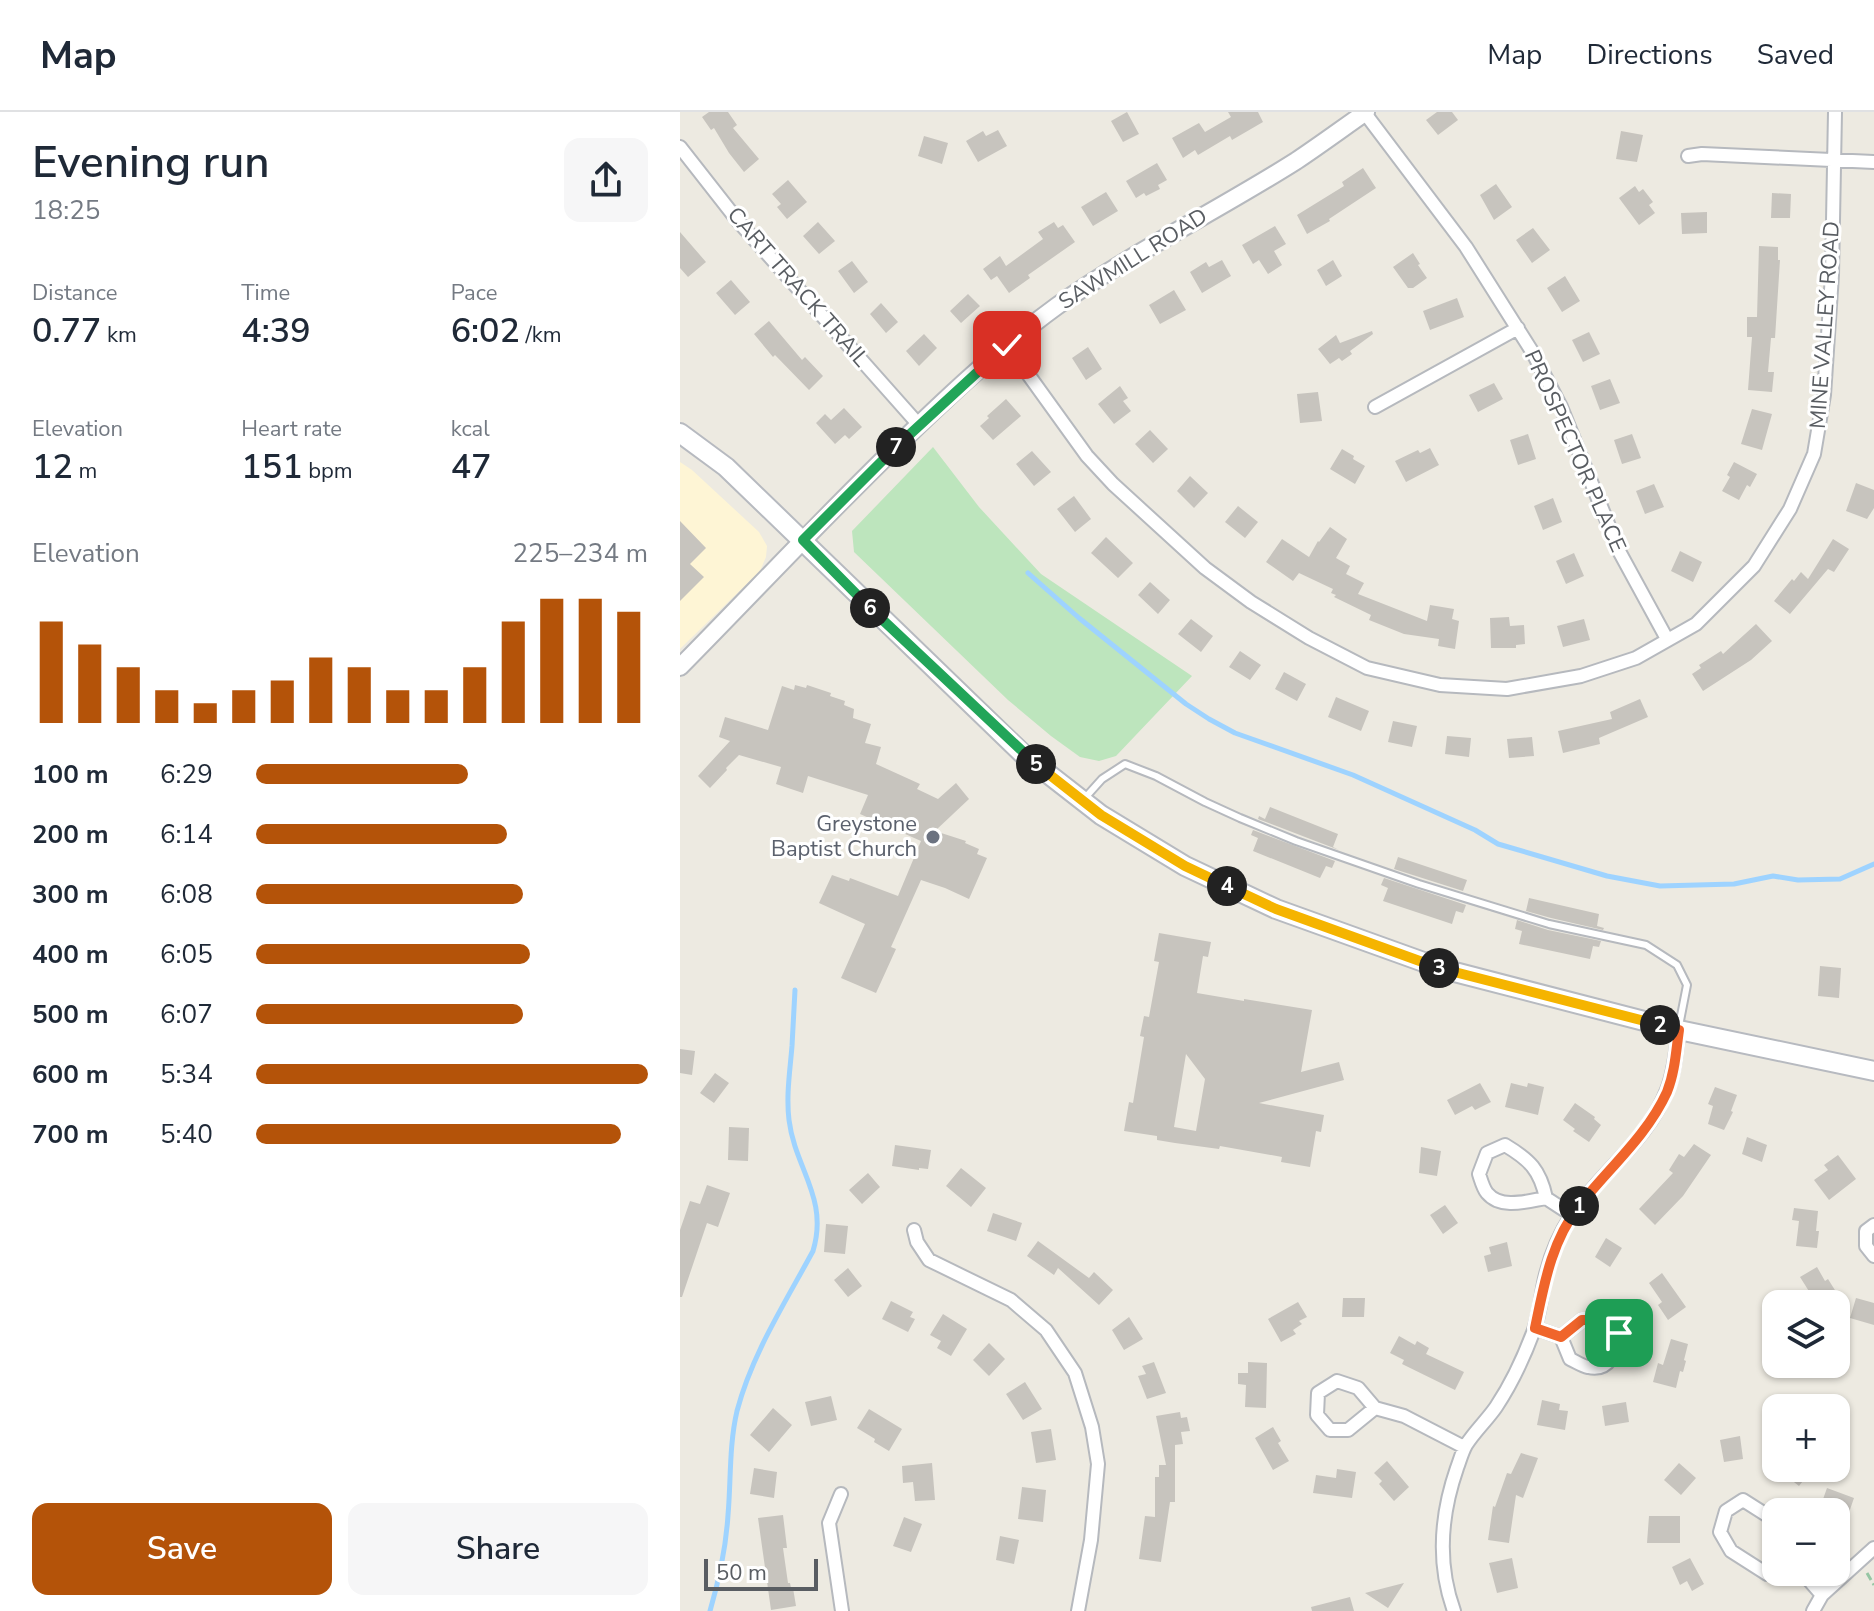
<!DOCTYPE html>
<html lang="en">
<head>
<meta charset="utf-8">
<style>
	body { margin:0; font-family:"Nunito Sans",sans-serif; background:#f6f6f7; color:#1f2937; height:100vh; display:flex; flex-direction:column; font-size:30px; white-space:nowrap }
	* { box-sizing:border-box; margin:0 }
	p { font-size:26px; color:#747a83 }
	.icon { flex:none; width:44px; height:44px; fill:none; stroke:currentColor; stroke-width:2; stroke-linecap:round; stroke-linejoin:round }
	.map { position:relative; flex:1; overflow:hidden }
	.drawer { display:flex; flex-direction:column; background:#fff; width:680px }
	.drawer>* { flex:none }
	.tools { position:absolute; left:1082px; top:1178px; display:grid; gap:16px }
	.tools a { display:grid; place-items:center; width:88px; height:88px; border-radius:16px; background:#fff; box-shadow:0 2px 6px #0004; font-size:40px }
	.scale { position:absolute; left:24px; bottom:20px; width:114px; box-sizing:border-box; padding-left:8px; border:4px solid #595d62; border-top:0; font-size:22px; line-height:28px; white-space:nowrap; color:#595d62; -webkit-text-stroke:6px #fff; paint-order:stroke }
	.pin { position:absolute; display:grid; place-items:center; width:68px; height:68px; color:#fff; margin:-34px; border-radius:16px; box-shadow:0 4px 12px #0006 }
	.km { position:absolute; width:40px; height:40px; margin:-20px; border-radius:50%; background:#222; color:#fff; font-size:22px; line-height:40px; text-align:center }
	.round { display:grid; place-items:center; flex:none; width:84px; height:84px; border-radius:16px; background:#f6f6f7 }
	.summary { display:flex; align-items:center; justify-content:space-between; height:136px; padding:0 32px }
	h1 { font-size:44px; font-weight:600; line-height:60px }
	.metrics { display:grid; grid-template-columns:repeat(3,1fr); gap:12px; height:136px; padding:8px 32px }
	.metrics div { display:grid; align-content:center }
	.metrics b { font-size:34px; font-weight:600 }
	.metrics small { font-size:22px; font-weight:400 }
	.metrics p { font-size:22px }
	.chart { height:224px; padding:16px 32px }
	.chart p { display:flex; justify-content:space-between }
	.chart svg { width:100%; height:144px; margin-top:8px; stroke:#b45309; stroke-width:6 }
	.button { display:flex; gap:16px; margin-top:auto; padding:16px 32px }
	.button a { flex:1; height:92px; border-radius:16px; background:#b45309; color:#fff; font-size:32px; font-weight:600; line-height:92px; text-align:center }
	.button a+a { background:#f6f6f7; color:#1f2937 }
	ul { padding:0 32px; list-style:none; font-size:26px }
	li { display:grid; grid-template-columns:128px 96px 1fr; align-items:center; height:60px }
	li i { height:20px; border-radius:10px; background:#b45309 }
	header { display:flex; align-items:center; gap:48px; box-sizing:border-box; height:112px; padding:0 40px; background:#fff; border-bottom:2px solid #e0e1e3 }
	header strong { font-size:38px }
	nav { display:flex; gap:44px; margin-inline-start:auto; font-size:28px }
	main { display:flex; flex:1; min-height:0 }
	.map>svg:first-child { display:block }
	.commercial { fill:#fef5d5 }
	.green { fill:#bde5bd }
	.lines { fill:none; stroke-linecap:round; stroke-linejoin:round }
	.stream { stroke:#9ed3ff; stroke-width:5 }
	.building { fill:#c7c4be; fill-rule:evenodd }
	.service-casing { stroke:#b6b9be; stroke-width:10 }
	.minor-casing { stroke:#b6b9be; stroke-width:16 }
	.tertiary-casing { stroke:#b6b9be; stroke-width:20 }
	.secondary-casing { stroke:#b7bac0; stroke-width:22 }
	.path { stroke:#96c6a4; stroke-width:3; stroke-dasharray:8 4; stroke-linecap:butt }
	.service { stroke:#fff; stroke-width:6 }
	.minor { stroke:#fff; stroke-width:12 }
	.tertiary { stroke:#fff; stroke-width:16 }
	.secondary { stroke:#fff; stroke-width:18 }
	.split-1-casing { stroke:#fff; stroke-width:16 }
	.split-2-casing { stroke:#fff; stroke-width:16 }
	.split-3-casing { stroke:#fff; stroke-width:16 }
	.split-4-casing { stroke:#fff; stroke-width:16 }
	.split-5-casing { stroke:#fff; stroke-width:16 }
	.split-6-casing { stroke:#fff; stroke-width:16 }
	.split-7-casing { stroke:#fff; stroke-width:16 }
	.split-8-casing { stroke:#fff; stroke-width:16 }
	.split-1 { stroke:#f0652b; stroke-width:10 }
	.split-2 { stroke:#f0652b; stroke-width:10 }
	.split-3 { stroke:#f5b400; stroke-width:10 }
	.split-4 { stroke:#f5b400; stroke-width:10 }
	.split-5 { stroke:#f5b400; stroke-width:10 }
	.split-6 { stroke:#22a559; stroke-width:10 }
	.split-7 { stroke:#22a559; stroke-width:10 }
	.split-8 { stroke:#22a559; stroke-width:10 }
	.worship-dot { fill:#6b7280; stroke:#fff; stroke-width:3 }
	.labels { text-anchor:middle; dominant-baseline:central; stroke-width:6; stroke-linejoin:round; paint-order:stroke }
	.street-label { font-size:22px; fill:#595d62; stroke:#fff }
	.worship-label { font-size:22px; fill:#5b616d; stroke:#fff; text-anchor:end }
</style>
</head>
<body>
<header>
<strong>Map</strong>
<nav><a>Map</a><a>Directions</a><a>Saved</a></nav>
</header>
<main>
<section class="drawer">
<div class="summary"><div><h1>Evening run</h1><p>18:25</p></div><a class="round"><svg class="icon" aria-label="share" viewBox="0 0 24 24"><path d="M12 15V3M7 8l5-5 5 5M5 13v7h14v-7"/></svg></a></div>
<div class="metrics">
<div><p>Distance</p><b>0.77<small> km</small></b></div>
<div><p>Time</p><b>4:39</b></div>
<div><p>Pace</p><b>6:02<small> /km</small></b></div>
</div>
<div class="metrics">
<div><p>Elevation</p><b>12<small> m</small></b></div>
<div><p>Heart rate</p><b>151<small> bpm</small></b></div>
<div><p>kcal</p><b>47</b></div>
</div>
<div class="chart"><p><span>Elevation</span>225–234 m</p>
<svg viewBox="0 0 160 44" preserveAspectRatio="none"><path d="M5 44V13M15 44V20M25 44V27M35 44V34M45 44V38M55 44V34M65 44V31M75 44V24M85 44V27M95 44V34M105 44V34M115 44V27M125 44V13M135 44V6M145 44V6M155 44V10"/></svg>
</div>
<ul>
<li><b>100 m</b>6:29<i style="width:54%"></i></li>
<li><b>200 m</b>6:14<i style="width:64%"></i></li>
<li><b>300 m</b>6:08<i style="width:68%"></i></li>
<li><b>400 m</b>6:05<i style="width:70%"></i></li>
<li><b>500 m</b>6:07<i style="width:68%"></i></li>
<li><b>600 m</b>5:34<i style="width:100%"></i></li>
<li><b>700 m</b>5:40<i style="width:93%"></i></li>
</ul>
<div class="button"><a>Save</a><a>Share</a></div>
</section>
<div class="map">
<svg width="1194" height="1499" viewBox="0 0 1194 1499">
	<rect width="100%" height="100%" fill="#edeae1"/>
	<path class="commercial" d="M0,350L12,358L79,420L87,434L86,445L80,459L0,537Z"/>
	<path class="green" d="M253,335L299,395L361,462L512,564L436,644L419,649L400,645L371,624L328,588L174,440L172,419Z"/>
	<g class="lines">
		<path class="stream" d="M348,461L399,506L506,592L529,607L555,621L673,663L795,718L818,732L927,764L980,774L1054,772L1093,764L1118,768L1160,767L1194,752
			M30,1499C39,1468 46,1435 48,1403C51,1369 49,1333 57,1299C72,1242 105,1191 133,1139C149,1086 115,1057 109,1008C106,983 110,959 112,934C113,915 114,896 115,878"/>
	</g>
	<path class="building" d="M29,0H48L57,13L53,16L79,47L64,60L49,41L34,16L31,18L22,5Z
		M447,0L459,22L443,30L431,9Z
		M548,0H578L583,10L552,28L550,24L518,43L515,38L503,46L492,26L519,11L525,20L551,5Z
		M757,0H772L778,8L758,23L746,8Z
		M318,18L327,34L298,50L286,29L303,19L306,24Z
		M941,19L963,23L957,50L936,47Z
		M244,24L268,31L262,52L238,44Z
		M477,51L487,68L478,73L480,77L466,84L464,81L456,86L446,69Z
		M683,56L696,76L649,107L650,109L627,122L617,103L664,74L662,70Z
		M108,68L127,90L107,107L97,95L101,92L92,82Z
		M816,72L832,95L814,108L800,83Z
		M955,74L959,80L963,77L973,90L969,93L975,101L959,113L939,86Z
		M426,80L438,99L413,114L401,95Z
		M1092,81L1111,82L1110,106H1091Z
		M1027,100V121L1002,122L1001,101Z
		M138,110L155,129L139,142L123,124Z
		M374,110L378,116L383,113L395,130L348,163L350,166L329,181L317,164L311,168L303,157L320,144L326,154L363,127L358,120Z
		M595,114L606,132L594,139L602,153L588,162L579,148L573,152L562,133Z
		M853,116L870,138L852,151L836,128Z
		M0,120L26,150L8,165L0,156Z
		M1079,134L1098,135V148H1100L1095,226H1091L1088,260H1094L1092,280L1068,278L1072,225H1067V205H1077Z
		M733,141L740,152L738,153L747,166L733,176H728L713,155Z
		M542,148L551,164L522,181L510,160L526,150L529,155Z
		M653,148L662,164L646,174L637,158Z
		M172,149L188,170L174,181L158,159Z
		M885,164L900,189L882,200L867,176Z
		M51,168L70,190L55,203L36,181Z
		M494,178L506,198L480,212L469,193Z
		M288,182L300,194L281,211L270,199Z
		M777,186L784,205L750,218L743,199Z
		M201,191L218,210L206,221L190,202Z
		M89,209L122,248L125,245L143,264L129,278L95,243L93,245L74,222Z
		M692,219L693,222L670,239L672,242L662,249L659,246L650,252L638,237L656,223L660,231Z
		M909,220L920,242L903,250L892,228Z
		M244,222L257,236L239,254L226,239Z
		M408,235L422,257L406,268L392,246Z
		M930,267L940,291L920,298L911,274Z
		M814,271L823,287L798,300L789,283Z
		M440,274L448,286L443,289L451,299L434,312L418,292Z
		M638,280L642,309L620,311L617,282Z
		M326,287L341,304L313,328L300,314L309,306L307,304Z
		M164,296L182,315L169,327L165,323L155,332L136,311L145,302L151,308Z
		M1072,297L1092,302L1082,338L1061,332Z
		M470,318L488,337L473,351L455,332Z
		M848,322L856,347L838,353L830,328Z
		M952,322L961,346L942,352L934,328Z
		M750,336L759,353L726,370L715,349L738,338L740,341Z
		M662,337L674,344L673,347L685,354L675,372L650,357Z
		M352,339L371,360L354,374L336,352Z
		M1054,350L1077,362L1070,375L1067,373L1059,388L1042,379L1050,365L1047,363Z
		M510,364L528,381L514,396L497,379Z
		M1176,371L1194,378V396L1187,407L1166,399Z
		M974,372L984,395L965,402L956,379Z
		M394,384L411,407L395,420L377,397Z
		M873,386L882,410L863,418L854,394Z
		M558,394L578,410L565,426L545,410Z
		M0,409L26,436L10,452L24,465L0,489Z
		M650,415L667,427L656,446L670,454L666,462L684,471L678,482L747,509L750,493L774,497L772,507L779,509L775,537L758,534L759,527L724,522L689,508L691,503L654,485L656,483L651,481L653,477L619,461L613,469L586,450L602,427L629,445L638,429L639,430Z
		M426,425L453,451L438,466L411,441Z
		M1153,427L1169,437L1154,460L1148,457L1110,502L1094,489L1112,467L1114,469L1121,460L1128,467Z
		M1000,439L1022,450L1013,470L991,459Z
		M894,441L904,464L886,472L876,449Z
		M470,470L490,488L478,502L458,483Z
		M829,505L830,514L844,513L845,532L836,533V536H811L810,506Z
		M511,507L533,524L521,540L498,522Z
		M904,507L910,528L883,535L877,514Z
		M1076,512L1092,529L1071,548L1023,579L1012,562L1021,556L1019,553L1041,539L1043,542Z
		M560,539L581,553L570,568L549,555Z
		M604,560L626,572L617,589L595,577Z
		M115,573L126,576L127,573L151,581L150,584L165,589L164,593L174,597L173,606L191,612L185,631L201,635L196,652L240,672L237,677L258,687L276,671L289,687L255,719L286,729L285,731L299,737L297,742L307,746L289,787L265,776L241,768L211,835L216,837L196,881L161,866L185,812L139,791L152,763L169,769L170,766L218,784L241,729L180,702L188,683L128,664L123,681L96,672L101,655L59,643L46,656L47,658L30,676L18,664L50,629L39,625L45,605L88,618L102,574L114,578Z
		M656,585L689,599L681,619L648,605Z
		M960,587L968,605L919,626L920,632L883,641L878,619L932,607L930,600Z
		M713,609L737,614L732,635L708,630Z
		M767,624L791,626L789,645L765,642Z
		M852,625L854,644L829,646L827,627Z
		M590,695L658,722L653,735L659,738L578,707L579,704L585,707Z
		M573,718L655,749L652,756L646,754L640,766L573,739L578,726L571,723Z
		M718,745L787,768L783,779L714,757Z
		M704,766L786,793L783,801L776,799L772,812L703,789L708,776L701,773Z
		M849,786L919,802L917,814L924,816L923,818L871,806L846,799Z
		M837,808L868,818L921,829L919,835L913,834L910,847L839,832L842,819L835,817Z
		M479,821L531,830L528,845L523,844L517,881L564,889V887L632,898L621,960L659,950L664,968L579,991L644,1003L641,1020L636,1019L630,1055L601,1050L602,1045L540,1034L539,1037L495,1031L477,1028V1024L444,1019L449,990L453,991L464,925L460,924L464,904L469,905L479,850L474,849ZM506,942L525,967L516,1019L494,1015Z
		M1140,854L1161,856L1159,886L1138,884Z
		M0,937L15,939L12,963L0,961Z
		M35,961L49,971L34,991L20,981Z
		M800,971L811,990L795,998L792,994L775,1003L767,988Z
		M831,971L847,975L848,971L864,975L858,1003L825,995Z
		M1035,975L1057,983L1051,999L1053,1000L1044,1018L1028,1012L1033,994L1028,992Z
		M895,991L915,1005L914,1007L921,1013L909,1030L893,1019L895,1017L883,1008Z
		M49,1015L69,1016L68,1049L48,1048Z
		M1067,1025L1087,1033L1082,1050L1062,1042Z
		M1014,1032L1031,1043L1003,1084L975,1113L959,1097L993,1061L989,1058L999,1042L1004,1045Z
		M215,1033L251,1038L248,1057L239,1056V1058L212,1054Z
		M741,1035L761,1039L757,1064L739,1061Z
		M1158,1043L1176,1067L1149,1088L1134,1068L1148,1058L1144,1053Z
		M281,1056L306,1076L291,1095L266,1074Z
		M188,1061L200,1075L182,1092L169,1078Z
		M27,1073L50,1081L38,1115L27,1111L2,1185H0V1118L10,1089L20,1092Z
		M765,1093L778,1111L763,1122L750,1103Z
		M1114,1096L1138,1099L1136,1119H1139L1137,1136L1116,1134L1119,1109L1112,1108Z
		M313,1101L342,1111L336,1129L307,1119Z
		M146,1112L168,1114L165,1142L144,1140Z
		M926,1126L942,1136L930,1155L915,1145Z
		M358,1129L409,1166L414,1160L433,1178L419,1193L378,1156L374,1163L347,1144Z
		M827,1130L832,1154L808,1160L804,1144L811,1142L809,1135Z
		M1137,1155L1145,1169L1148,1167L1158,1183L1143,1192H1137L1120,1165Z
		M168,1156L182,1174L168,1185L154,1168Z
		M982,1161L1006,1195L988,1208L978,1193L982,1190L969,1171Z
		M663,1186H685L684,1205H662Z
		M1176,1186L1194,1191V1213L1170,1206Z
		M211,1189L233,1200L230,1205L235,1207L228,1220L202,1207Z
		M618,1190L627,1205L619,1209L622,1212L613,1218L616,1222L601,1230L588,1207Z
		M263,1202L287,1217L271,1244L257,1236L261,1229L250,1223Z
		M449,1205L463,1227L444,1238L432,1218Z
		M719,1224L735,1233L737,1229L749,1236L746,1242L784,1260L775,1278L722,1252L724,1248L710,1241Z
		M991,1227L1008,1232L1004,1248L1006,1249L1003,1260L1000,1259L996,1276L973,1270L978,1251L983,1253Z
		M309,1231L325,1247L309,1264L293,1248Z
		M474,1250L486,1281L467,1287L458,1264L466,1262L462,1254Z
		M568,1250L587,1251L586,1296L565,1295L566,1273L558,1272V1261H568Z
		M345,1270L362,1297L343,1308L326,1282Z
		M151,1284L157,1308L131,1314L125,1290Z
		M862,1288L880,1292L879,1298L888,1299L885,1318L857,1313Z
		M946,1290L949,1310L925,1314L922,1294Z
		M93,1296L112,1313L89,1340L70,1323Z
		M189,1297L222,1317L209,1339L194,1330L195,1327L177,1316Z
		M500,1300L501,1306L507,1305L510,1319L501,1320L503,1332L495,1333V1390H490L481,1450L459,1447L465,1404L475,1405V1365H479V1353H486L476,1304Z
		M593,1315L601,1329L598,1331L609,1349L593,1358L575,1326Z
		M371,1317L376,1348L356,1351L351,1320Z
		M1060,1324L1063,1347L1044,1350L1040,1328Z
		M841,1341L858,1346L843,1386L836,1383L829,1431L808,1428L813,1394L815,1395L827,1361L831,1362Z
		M707,1349L729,1375L714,1389L699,1372L702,1369L694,1361Z
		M252,1351L255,1388L235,1389L233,1370L223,1371L222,1354Z
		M999,1351L1016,1366L1001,1383L984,1368Z
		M74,1356L97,1360L94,1386L70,1382Z
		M1096,1356H1133L1119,1374Z
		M657,1357L676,1360L672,1386L633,1381L636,1363L656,1366Z
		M342,1375L366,1378L363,1410L338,1407Z
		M1147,1376L1174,1386L1166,1409L1156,1405V1400H1143L1146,1392L1142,1390Z
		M103,1403L107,1436H103L108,1471H110L111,1476H113L116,1494L91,1498L78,1406Z
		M969,1404H1000V1431H967Z
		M224,1405L242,1412L231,1440L213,1434Z
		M320,1424L339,1428L334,1452L316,1448Z
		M832,1446L838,1476L817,1481L809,1451Z
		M1010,1446L1024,1472L1012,1479L1007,1469L1000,1473L992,1455Z
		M724,1471L708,1496L685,1481Z
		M670,1485L674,1499H632L631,1495Z"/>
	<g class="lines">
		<defs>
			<path id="service" d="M404,687L422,667L445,652L476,664L525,690L560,706L616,729L739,772L869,812L966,833L997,853L1007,873L999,914"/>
			<path id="minor" d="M684,0L786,135L853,241L881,295L939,439L987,527
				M0,35L58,109L239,313
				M1008,44L1022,42L1194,50
				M327,233L407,344L433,372L525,456L571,490L629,526L687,556L760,573L827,577L901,564L956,546L1016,512L1074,454L1110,397L1134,342L1144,283L1152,163L1155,0
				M695,295L838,216
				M866,1086C848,1089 821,1098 807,1081C803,1076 801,1068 799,1062L807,1041L825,1033C850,1048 860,1058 866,1086L892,1103
				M1194,1113L1186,1119V1134L1194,1144
				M234,1118L237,1130L249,1148L331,1188L366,1218L395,1261L412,1315L418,1352L411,1428L398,1499
				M855,1216L881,1225L890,1247C895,1249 902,1254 908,1255C930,1260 937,1239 939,1221L925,1208H902L881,1225
				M695,1296L668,1318H650L637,1303L638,1281L657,1269L678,1276L695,1296L724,1304L784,1335
				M161,1382L149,1411L162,1499
				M1096,1409L1063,1388L1046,1399L1040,1420L1051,1439L1087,1462L1110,1460
				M1122,1460L1142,1483
				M774,1499C757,1452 761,1402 777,1356C780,1348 782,1340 786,1333C795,1319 807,1308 816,1295C832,1271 844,1245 854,1218C859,1203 861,1186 864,1171C869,1147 878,1124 892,1103C921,1060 968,1028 987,978C995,959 996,938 999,918
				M1133,1499L1142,1483L1194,1436"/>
			<path id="tertiary" d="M0,555C71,483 140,409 213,338C265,287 318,237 377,194C453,140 537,99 616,49C640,33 663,16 686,0"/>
			<path id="secondary" d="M0,321L46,355L344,643L421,703L505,754L596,797L763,857L999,918L1194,959"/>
		</defs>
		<use href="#service" class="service-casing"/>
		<use href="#minor" class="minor-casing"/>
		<use href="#tertiary" class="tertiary-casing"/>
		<use href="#secondary" class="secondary-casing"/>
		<path class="path" d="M1187,1461L1194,1473"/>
		<use href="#service" class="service"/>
		<use href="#minor" class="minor"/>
		<use href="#tertiary" class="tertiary"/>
		<use href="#secondary" class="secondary"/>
	</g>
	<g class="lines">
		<defs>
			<path id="split-1" d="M899,1094C871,1130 864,1173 855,1216L881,1225L902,1208H925L939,1221"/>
			<path id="split-2" d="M899,1094C928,1057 967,1024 987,980C995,960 996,939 999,918L980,913"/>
			<path id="split-3" d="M759,856L980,913"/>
			<path id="split-4" d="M547,774L596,797L759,856"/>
			<path id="split-5" d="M356,652L421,703L505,754L547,774"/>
			<path id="split-6" d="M190,496L356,652"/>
			<path id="split-7" d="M190,496L123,428L216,335"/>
			<path id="split-8" d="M216,335L327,233"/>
		</defs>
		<use href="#split-1" class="split-1-casing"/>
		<use href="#split-2" class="split-2-casing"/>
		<use href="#split-3" class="split-3-casing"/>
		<use href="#split-4" class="split-4-casing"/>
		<use href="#split-5" class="split-5-casing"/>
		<use href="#split-6" class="split-6-casing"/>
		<use href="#split-7" class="split-7-casing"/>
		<use href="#split-8" class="split-8-casing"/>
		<use href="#split-1" class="split-1"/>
		<use href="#split-2" class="split-2"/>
		<use href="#split-3" class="split-3"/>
		<use href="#split-4" class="split-4"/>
		<use href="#split-5" class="split-5"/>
		<use href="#split-6" class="split-6"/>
		<use href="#split-7" class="split-7"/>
		<use href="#split-8" class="split-8"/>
	</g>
	<circle class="worship-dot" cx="253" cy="725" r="8"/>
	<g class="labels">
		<g class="street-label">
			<text transform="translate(453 147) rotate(-32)">SAWMILL ROAD</text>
			<text transform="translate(118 175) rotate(49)">CART TRACK TRAIL</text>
			<text transform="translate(1145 213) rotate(-86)">MINE VALLEY ROAD</text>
			<text transform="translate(895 339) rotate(66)">PROSPECTOR PLACE</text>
		</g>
		<g class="worship-label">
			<text x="237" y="712">Greystone<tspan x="237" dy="25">Baptist Church</tspan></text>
		</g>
	</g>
</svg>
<div class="tools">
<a><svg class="icon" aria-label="layers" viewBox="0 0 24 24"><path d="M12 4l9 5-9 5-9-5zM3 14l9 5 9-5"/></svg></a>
<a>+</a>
<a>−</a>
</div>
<div class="scale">50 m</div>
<div class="pin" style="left:939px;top:1221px;background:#1e9e55"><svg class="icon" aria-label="arrive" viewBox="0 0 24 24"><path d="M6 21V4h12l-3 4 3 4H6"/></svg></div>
<div class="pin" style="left:327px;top:233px;background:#d93025"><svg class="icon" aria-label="check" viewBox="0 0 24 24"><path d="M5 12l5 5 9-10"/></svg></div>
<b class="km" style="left:899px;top:1094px">1</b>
<b class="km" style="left:980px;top:913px">2</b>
<b class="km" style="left:759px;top:856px">3</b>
<b class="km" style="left:547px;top:774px">4</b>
<b class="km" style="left:356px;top:652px">5</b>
<b class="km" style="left:190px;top:496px">6</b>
<b class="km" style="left:216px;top:335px">7</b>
</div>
</main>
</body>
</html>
